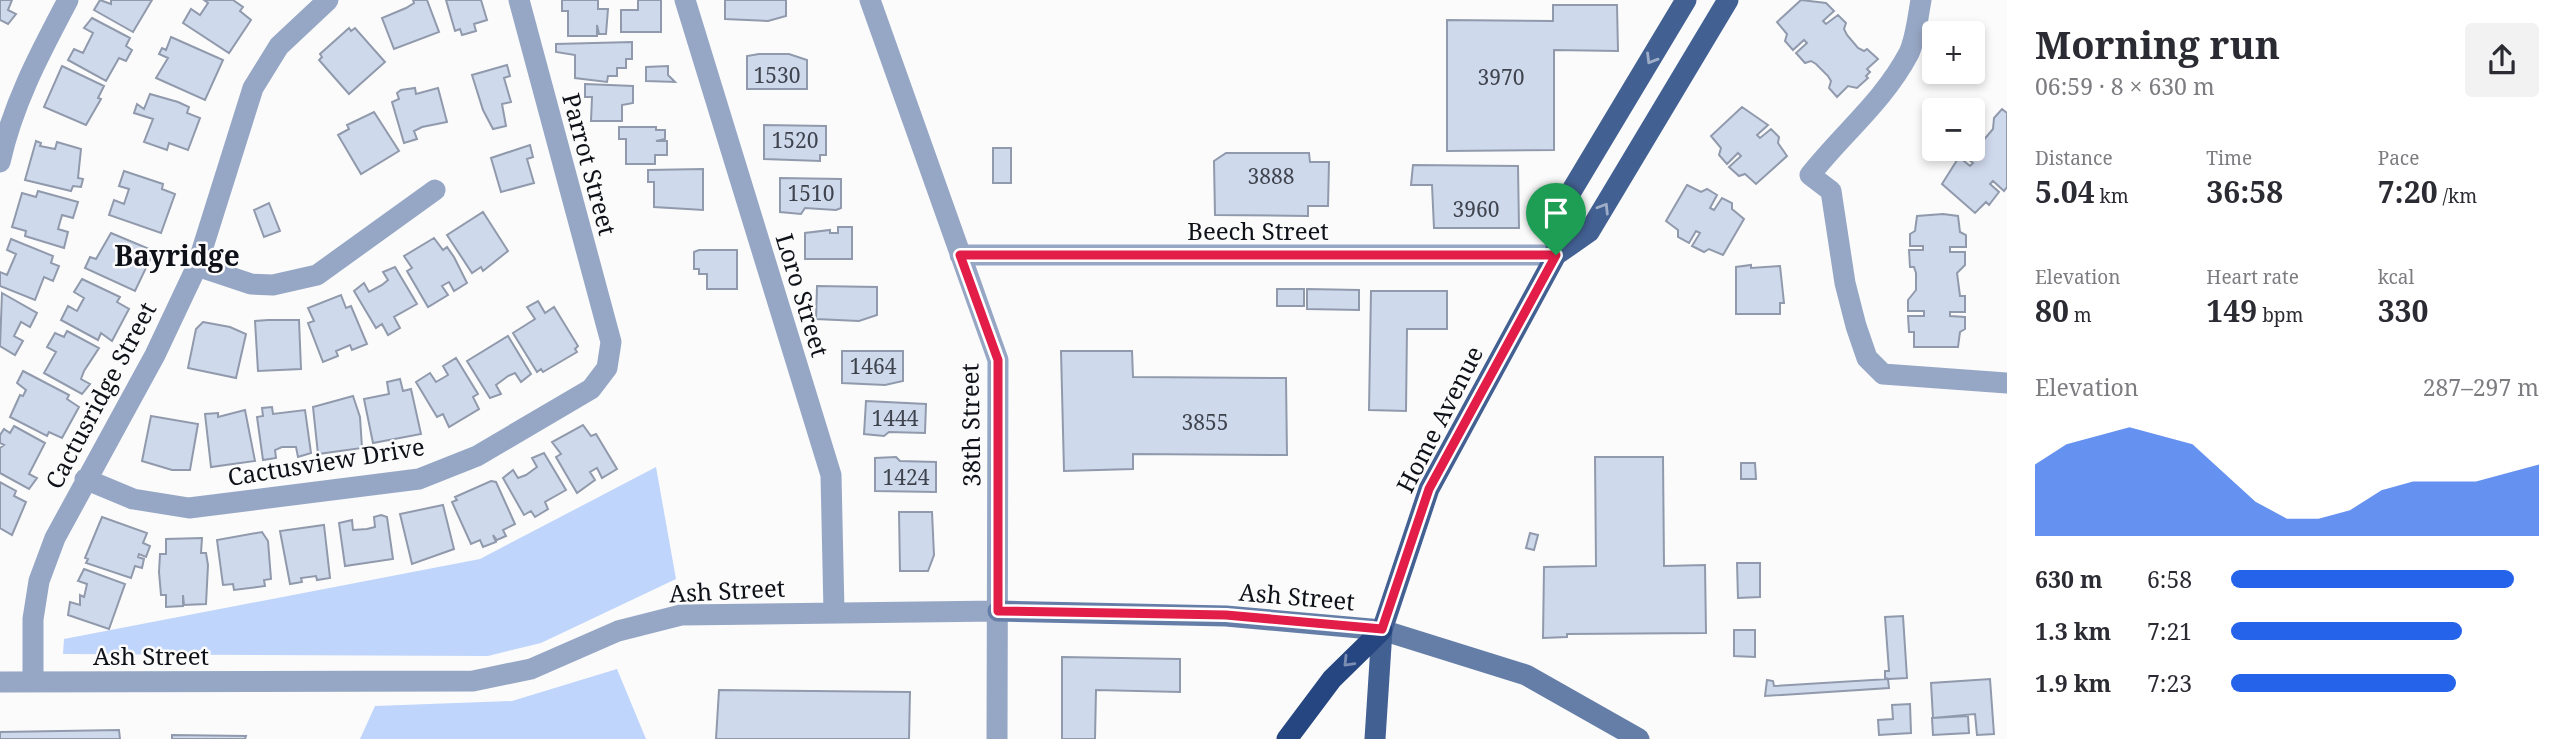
<!DOCTYPE html>
<html lang="en">
<head>
<meta charset="utf-8">
<style>
	body { margin:0; font-family:"Noto Serif",serif; background:#f2f2f3; color:#2b2b33; height:100vh; display:flex; flex-direction:column; font-size:26px; white-space:nowrap }
	* { box-sizing:border-box; margin:0 }
	p { font-size:23px; color:#7c7c81 }
	.icon { flex:none; width:38px; height:38px; fill:none; stroke:currentColor; stroke-width:2; stroke-linecap:round; stroke-linejoin:round }
	.map { position:relative; flex:1; overflow:hidden }
	.drawer { display:flex; flex-direction:column; background:#fff; width:560px }
	.drawer>* { flex:none }
	.buttons { position:absolute; left:1922px; top:21px; display:grid; gap:14px }
	.buttons a { display:grid; place-items:center; width:63px; height:63px; border-radius:7px; background:#fff; box-shadow:0 4px 10px #0003; font-size:35px }
	.pin { position:absolute; display:grid; place-items:center; width:60px; height:60px; color:#fff; margin:-72px -30px; border-radius:50% 50% 50% 0; rotate:-45deg; box-shadow:0 0 7px #0007 }
	.pin .icon { rotate:45deg }
	.round { display:grid; place-items:center; flex:none; width:74px; height:74px; border-radius:7px; background:#f2f2f3 }
	.headline { display:flex; align-items:center; justify-content:space-between; height:119px; padding:0 28px }
	h1 { font-size:38px; font-weight:700; line-height:52px }
	.stats { display:grid; grid-template-columns:repeat(3,1fr); gap:10px; height:119px; padding:7px 28px }
	.stats div { display:grid; align-content:center }
	.stats b { font-size:30px; font-weight:700 }
	.stats small { font-size:19px; font-weight:400 }
	.stats p { font-size:19px }
	.chart { height:196px; padding:14px 28px }
	.chart p { display:flex; justify-content:space-between }
	.chart svg { width:100%; height:126px; margin-top:7px; fill:#2563eb; opacity:.7 }
	ul { padding:0 28px; list-style:none; font-size:23px }
	li { display:grid; grid-template-columns:112px 84px 1fr; align-items:center; height:52px }
	li i { height:18px; border-radius:9px; background:#2563eb }
	main { display:flex; flex:1; min-height:0 }
	.map>svg:first-child { display:block }
	.green { fill:#bfd5fb }
	.building { fill:#cfd9ec; stroke:#909aac; stroke-width:2 }
	.lines { fill:none; stroke-linecap:round; stroke-linejoin:round }
	.street { stroke:#96a7c5; stroke-width:21 }
	.secondary { stroke:#657ea8; stroke-width:21 }
	.primary { stroke:#436093; stroke-width:21 }
	.highway { stroke:#264681; stroke-width:21 }
	.oneway { stroke:#9faec7 }
	.oneway2 { stroke:#7b8eb2 }
	.route-casing { stroke:#fff; stroke-width:14 }
	.route { stroke:#e11d48; stroke-width:9 }
	.labels { text-anchor:middle; dominant-baseline:central; stroke-width:5; stroke-linejoin:round; paint-order:stroke }
	.number-label { font-size:21px; fill:#3e434d }
	.street-label { font-size:24px; fill:#0e1118; stroke:#fbfbfb }
	.quarter-label { font-size:28px; font-weight:bold; fill:#0e1118; stroke:#fbfbfb }
</style>
</head>
<body>
<main>
<div class="map">
<svg width="2007" height="739" viewBox="0 0 2007 739">
	<rect width="100%" height="100%" fill="#fbfbfb"/>
	<path class="green" d="M656,467L676,579L541,643L488,656L63,654L64,639L480,559Z
		M617,669L646,739H360L375,706L512,701Z"/>
	<path class="building" d="M0,0H12L8,10L16,14L8,24L0,20Z
		M100,0L111,4V0H152L133,32L94,10Z
		M204,0H233L243,7L240,11L251,20L229,53L183,23L191,9L200,15L208,3Z
		M413,0H427L439,32L394,49L382,18L406,8L414,3Z
		M446,0H481L487,20L474,24L476,31L462,35L460,29L455,31Z
		M562,0H598V9H608L606,34H599L597,25V36H568V11H562Z
		M638,0H661V32H621V10H638Z
		M725,0H786V16L768,21L725,19Z
		M1801,0L1826,3L1834,11L1823,21L1826,24L1838,15L1846,23L1844,29L1847,35L1858,48L1864,51L1867,49L1878,59L1867,69L1870,72L1866,76L1868,78L1857,88L1848,86L1837,97L1829,88L1831,81L1828,76L1816,64L1811,61L1805,63L1796,53L1807,43L1804,40L1793,50L1785,41L1787,34L1777,22Z
		M1553,5H1617L1618,51L1554,50V150L1447,151V20L1553,21Z
		M92,18L130,38L126,46L132,50L126,61L119,58L106,81L68,60L74,49L83,53L93,33L84,28Z
		M349,28L351,31L355,28L385,62L349,94L319,60L322,57L320,54Z
		M171,37L223,60L205,100L156,78L168,58L159,54L162,48L166,50Z
		M632,42V59H626V68H617V76H608L607,82L575,78V55L556,52V44Z
		M759,54H789L807,60V89H747V56Z
		M507,65L510,76L504,78L511,102L502,104L506,126L493,129L483,110L472,75Z
		M62,66L104,86L98,98L101,99L86,125L44,107Z
		M668,66V75L675,82L646,81V67Z
		M585,84L633,86V103L622,105V121H591L592,97H585Z
		M415,88L416,94L438,88L447,122L422,127L414,131L417,139L404,143L392,102L399,99L397,93L401,90Z
		M150,94L178,102L189,107L187,113L200,118L188,150L169,143L167,150L144,142L153,119L134,113L137,104L144,109Z
		M1742,107L1768,125L1757,135L1760,138L1771,129L1779,137L1778,143L1787,156L1756,184L1745,174L1739,176L1729,167L1741,156L1738,153L1727,164L1719,155L1721,148L1711,136Z
		M2002,109L2007,113V187L2004,191L1993,181L1990,184L1999,192L1989,205L1986,202L1975,213L1942,184L1959,157L1970,166L1973,163L1962,154L1966,149H1972L1973,143L1976,145L1982,142L1993,129L1994,118Z
		M374,112L399,151L361,174L338,135L349,129L347,125Z
		M764,125L826,126V155H820V161L764,159Z
		M619,127H656V130H665V139L656,141H667V155H655V164H626V139H619Z
		M36,141L41,143L40,146L55,149L57,142L81,149L78,178L83,179L81,187L73,186L71,191L25,180Z
		M530,145L533,157L527,159L534,183L501,192L491,158Z
		M993,148H1011V183H993Z
		M1226,153H1309L1310,162H1329L1328,206H1308V216L1215,215L1214,161Z
		M1413,165L1518,166L1519,228H1434L1432,185H1411Z
		M703,169V210L654,207V182H648V170Z
		M124,171L163,184L162,189L175,194L161,233L109,215L114,200L124,204L129,189L119,186Z
		M780,178L841,179V208L836,210L805,208L801,214L780,212Z
		M1687,185L1701,192L1707,189L1717,195L1710,208L1714,210L1722,198L1732,203V209L1744,219L1723,255L1709,249L1704,252L1692,246L1700,233L1696,231L1689,243L1678,237V230L1666,221Z
		M38,191L78,202L73,218L62,215L58,229L68,232L64,248L25,236L26,231L12,227L22,193L36,197Z
		M269,203L280,231L264,237L254,210Z
		M483,212L508,251L483,271L481,267L472,273L447,235Z
		M1943,214L1958,216L1960,232L1966,235V247H1950V252H1965V265L1957,273L1960,296H1965V312H1950V316L1965,317V329L1960,332L1958,347H1914V332H1909L1908,316H1924V311H1908V300L1916,290V273L1914,267H1910L1909,250H1923V246H1910V234L1915,231L1917,216Z
		M838,227H852V259H805V233L830,230V233H838Z
		M111,233L154,251L135,291L85,268L90,257L96,259Z
		M434,238L443,250L447,247L454,257L467,283L454,291L449,282L442,286L448,295L428,307L407,271L412,268L404,256Z
		M11,239L53,256L51,263L59,266L53,281L44,277L35,300L0,286V272L7,275L16,254L7,250Z
		M699,250H737V289H707V274H699V269H694V252Z
		M1751,265V268L1780,266L1784,303H1780V314H1736V267Z
		M395,267L417,304L394,317L400,328L388,335L382,324L376,328L354,291L364,283L369,292L382,285L388,280L383,272Z
		M82,279L120,297L117,302L129,309L112,341L101,333L98,340L61,320L68,306L77,311L84,298L74,292Z
		M817,286L877,287V315L859,321L816,319Z
		M1277,289H1304V306H1277Z
		M1307,289L1359,290V310L1307,309Z
		M1371,291H1447V329H1407L1406,411L1369,410Z
		M2,293L37,313L30,327L21,322L14,336L23,341L15,355L0,346Z
		M341,295L346,308L351,306L367,344L352,350L350,345L336,351L338,356L323,362L308,323L314,321L308,308Z
		M538,301L545,313L554,307L578,346L575,349L577,352L543,372L541,369L537,372L513,333L535,319L527,307Z
		M268,320H299L301,369L258,371L255,321Z
		M203,322L230,327L246,334L236,378L188,368L196,329Z
		M67,331L99,348L84,371L81,379L90,384L82,394L44,373L56,352L47,347L55,333L64,337Z
		M508,336L531,374L521,382L515,373L508,376L496,385L501,394L490,398L467,361Z
		M842,351H903V381L885,385L842,383Z
		M1061,351H1132L1133,377L1286,378L1287,455L1133,454V469L1064,471Z
		M456,358L478,394L473,397L479,409L449,427L443,414L437,417L416,382L430,373L436,382L448,375L443,366Z
		M23,371L69,395L67,399L79,407L62,438L49,432L47,436L10,417L20,395L23,396L26,390L17,383Z
		M400,379L403,391L411,389L421,434L373,443L364,399L389,394L387,382Z
		M353,396L360,417L362,448L318,454L313,407Z
		M866,401L926,404L925,433L889,432L884,436L864,434Z
		M272,407L273,414L305,410L311,453L298,457L296,447H282L275,450L276,458L263,460L257,417L263,416L262,408Z
		M245,410L255,461L211,467L205,414L218,413V417Z
		M151,416L198,424L190,470H172L142,461Z
		M583,425L591,436L596,434L617,469L602,478L597,468L590,472L595,480L577,493L556,457L561,454L552,442Z
		M14,426L45,443L29,474L37,478L29,489L0,473V448L4,445L0,443V435L4,429L10,433Z
		M544,453L566,490L545,502L548,509L535,517L531,511L524,515L503,478L513,470L518,478L526,475L537,467L532,458Z
		M896,457L900,461L936,462V492L875,491V458Z
		M1595,457H1663L1664,566L1705,565L1706,633L1567,634V637L1543,638L1544,567L1596,566Z
		M1741,463H1755L1756,479H1741Z
		M491,481L496,482L515,524L503,530L506,536L497,540L493,535L496,542L483,547L480,540L471,544L452,502L457,500L455,497Z
		M0,482L16,491L14,496L26,502L12,535L0,528Z
		M443,505L454,549L412,564L400,514Z
		M899,512H932L934,555L928,571H900Z
		M381,515L387,517L393,559L345,566L339,523L352,520L353,530L367,529L375,527L374,517Z
		M102,517L147,533L143,543L150,546L146,557L139,554L138,557L144,559L142,568L135,566L131,578L86,563L88,559L85,558Z
		M324,525L330,578L317,580L316,576L301,578L302,582L290,584L280,531Z
		M262,532L268,541L271,579L264,580L265,586L234,590L233,584L223,585L217,540Z
		M1530,533L1538,535L1534,550L1526,548Z
		M202,538L201,553H206L208,565L206,604L184,605L183,595V606L166,607V595H161L159,572L160,554H166V539Z
		M1737,563H1760V597L1738,598Z
		M84,569L125,584L109,629L68,615L70,602L80,605V595L84,597L85,593L87,584L78,581Z
		M1903,616L1907,678L1889,679L1885,678V671H1889L1885,617Z
		M1734,630H1755V657L1734,656Z
		M1062,657L1180,659V692L1096,690L1095,739H1062Z
		M1888,679L1889,688L1765,696L1767,680L1773,681L1774,686Z
		M1990,679L1994,734L1977,735L1975,714L1933,718L1931,683Z
		M719,690L910,692L909,739H716Z
		M1910,704L1911,733L1879,735L1878,720L1893,719L1892,705Z
		M1968,716L1969,733L1933,735L1932,718Z
		M119,730L120,739H0V732Z
		M172,735L246,736L245,739H172Z"/>
	<g class="lines">
		<path class="street" d="M685,0L831,475L834,612
			M870,0L998,360L997,739
			M1921,0C1918,16 1916,38 1909,53C1883,102 1844,132 1810,175L1831,191L1845,283L1856,326L1867,358L1883,374L2007,383
			M0,162C13,103 40,53 68,0
			M960,255H1556
			M197,266L251,284L273,285L317,275L435,190
			M85,479L133,499L189,508L419,479L477,456L591,389L607,368L611,342L519,0
			M0,682L473,681L531,669L618,631L681,615L998,611
			M33,682V619L39,581L55,538L155,355L197,266L253,88L279,46L328,0"/>
		<path class="secondary" d="M998,611L1226,616L1382,630L1526,675L1639,739"/>
		<path class="primary" d="M1556,255L1557,215L1686,0
			M1375,739L1382,630L1429,489L1556,255L1589,232L1728,0"/>
		<path class="highway" d="M1287,739L1332,679L1382,630"/>
	</g>
	<defs><path id="oneway-chevron" d="M-2-3.5L2.5 0L-2 3.5" fill="none" stroke-width="1.6" stroke-linecap="round" stroke-linejoin="round" transform="scale(1.75)"/></defs>
	<g class="oneway">
		<use href="#oneway-chevron" transform="translate(1651 59) rotate(121)"/>
		<use href="#oneway-chevron" transform="translate(1604 208) rotate(-58)"/>
	</g>
	<use class="oneway2" href="#oneway-chevron" transform="translate(1348 662) rotate(134)"/>
	<g class="lines">
		<defs>
			<path id="route" d="M960,255H1556L1429,489L1382,629L1226,615L998,611V360Z"/>
		</defs>
		<use href="#route" class="route-casing"/>
		<use href="#route" class="route"/>
	</g>
	<g class="labels">
		<g class="number-label">
			<text x="777" y="75">1530</text>
			<text x="1501" y="77">3970</text>
			<text x="795" y="140">1520</text>
			<text x="1271" y="176">3888</text>
			<text x="811" y="193">1510</text>
			<text x="1476" y="209">3960</text>
			<text x="873" y="366">1464</text>
			<text x="895" y="418">1444</text>
			<text x="1205" y="422">3855</text>
			<text x="906" y="477">1424</text>
		</g>
		<g class="street-label">
			<text transform="translate(590 164) rotate(75)">Parrot Street</text>
			<text x="1258" y="230">Beech Street</text>
			<text transform="translate(803 295) rotate(73)">Loro Street</text>
			<text transform="translate(100 395) rotate(-62)">Cactusridge Street</text>
			<text transform="translate(1439 419) rotate(-63)">Home Avenue</text>
			<text transform="translate(970 425) rotate(-91)">38th Street</text>
			<text transform="translate(326 461) rotate(-9)">Cactusview Drive</text>
			<text transform="translate(727 590) rotate(-3)">Ash Street</text>
			<text transform="translate(1297 596) rotate(5)">Ash Street</text>
			<text x="151" y="655">Ash Street</text>
		</g>
		<g class="quarter-label">
			<text x="177" y="255">Bayridge</text>
		</g>
	</g>
</svg>
<div class="buttons">
<a>+</a>
<a>−</a>
</div>
<div class="pin" style="left:1556px;top:255px;background:#1e9e55"><svg class="icon" aria-label="arrive" viewBox="0 0 24 24"><path d="M6 21V4h12l-3 4 3 4H6"/></svg></div>
</div>
<section class="drawer">
<div class="headline"><div><h1>Morning run</h1><p>06:59 · 8 × 630 m</p></div><a class="round"><svg class="icon" aria-label="share" viewBox="0 0 24 24"><path d="M12 15V3M7 8l5-5 5 5M5 13v7h14v-7"/></svg></a></div>
<div class="stats">
<div><p>Distance</p><b>5.04<small> km</small></b></div>
<div><p>Time</p><b>36:58</b></div>
<div><p>Pace</p><b>7:20<small> /km</small></b></div>
</div>
<div class="stats">
<div><p>Elevation</p><b>80<small> m</small></b></div>
<div><p>Heart rate</p><b>149<small> bpm</small></b></div>
<div><p>kcal</p><b>330</b></div>
</div>
<div class="chart"><p><span>Elevation</span>287–297 m</p>
<svg viewBox="0 0 160 44" preserveAspectRatio="none"><path d="M0 44V19L10 12L20 9L30 6L40 9L50 12L60 22L70 32L80 38L90 38L100 35L110 28L120 25L130 25L140 25L150 22L160 19V44z"/></svg>
</div>
<ul>
<li><b>630 m</b>6:58<i style="width:92%"></i></li>
<li><b>1.3 km</b>7:21<i style="width:75%"></i></li>
<li><b>1.9 km</b>7:23<i style="width:73%"></i></li>
</ul>
</section>
</main>
</body>
</html>
